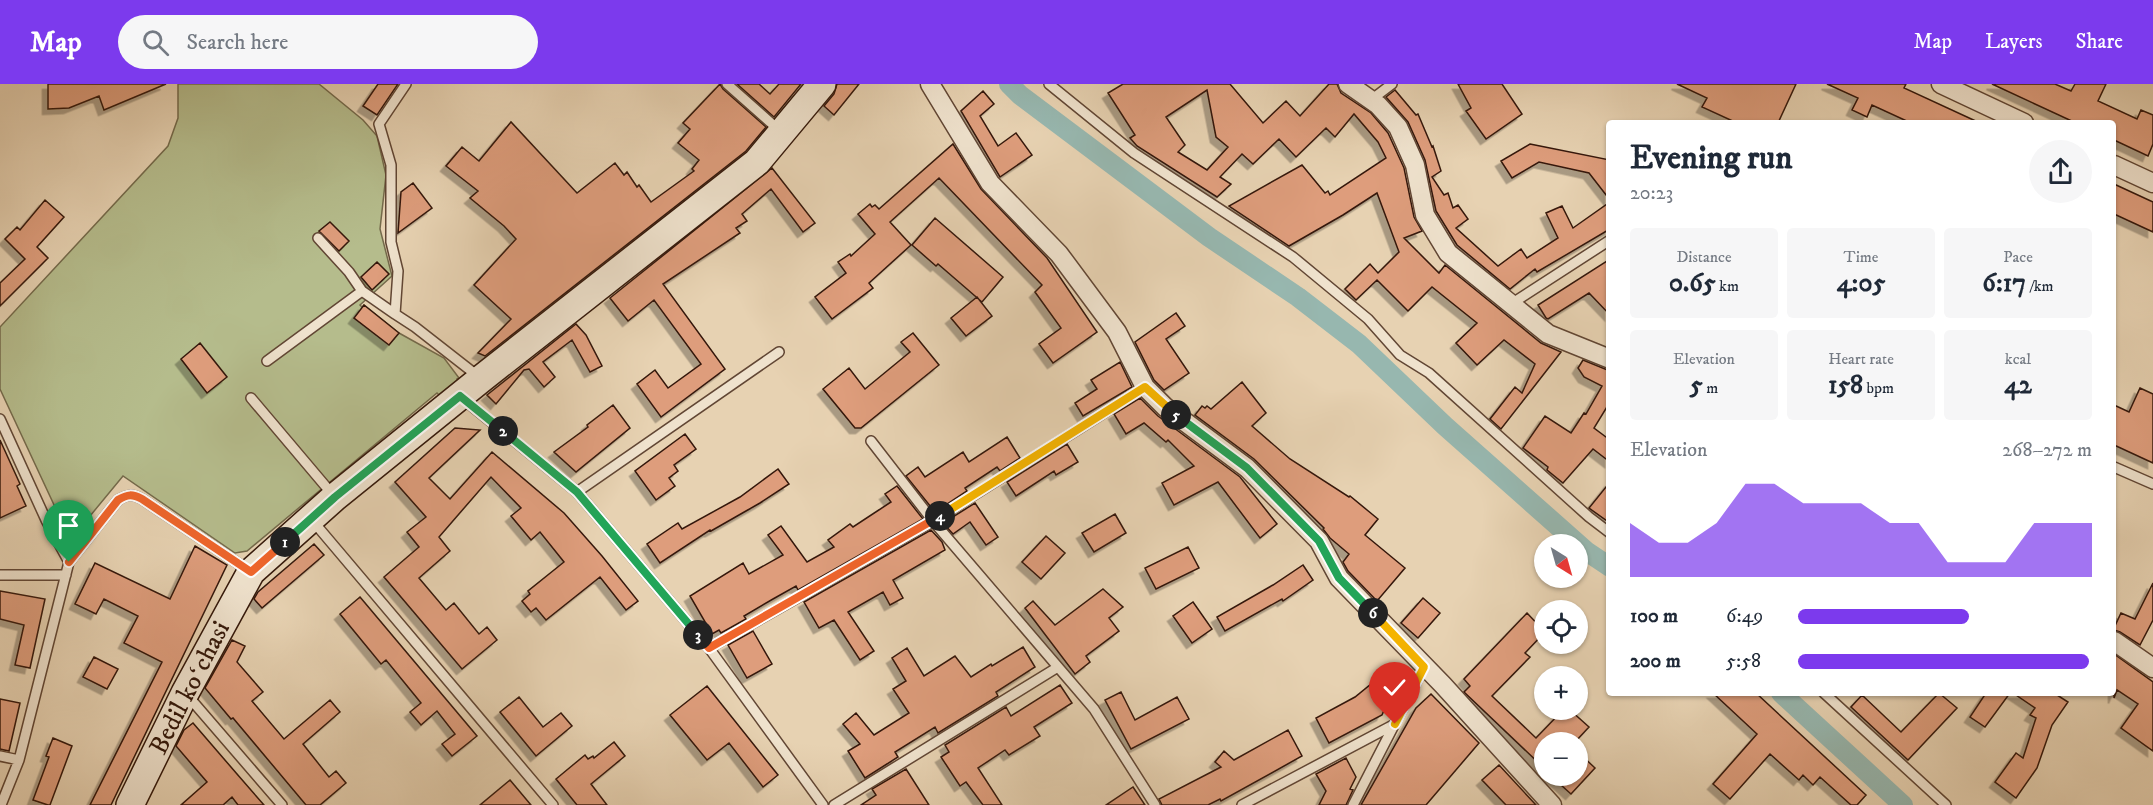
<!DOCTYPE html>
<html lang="en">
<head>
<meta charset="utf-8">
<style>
	body { margin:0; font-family:"IM FELL DW Pica",serif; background:#f6f6f7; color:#1f2937; height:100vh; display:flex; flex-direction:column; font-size:22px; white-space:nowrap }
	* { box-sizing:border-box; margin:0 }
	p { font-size:20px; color:#747a83 }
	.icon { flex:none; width:33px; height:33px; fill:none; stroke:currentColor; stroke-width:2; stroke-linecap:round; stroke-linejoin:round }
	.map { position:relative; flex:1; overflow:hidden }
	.panel { position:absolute; left:1606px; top:36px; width:510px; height:576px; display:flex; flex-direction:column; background:#fff; border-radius:6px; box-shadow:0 2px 4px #0004 }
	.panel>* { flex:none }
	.needle { width:39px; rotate:143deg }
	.tools { position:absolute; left:1534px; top:450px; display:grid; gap:12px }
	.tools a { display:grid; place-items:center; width:54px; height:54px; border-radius:50%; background:#fff; box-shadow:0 2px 4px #0004; font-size:30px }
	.pin { position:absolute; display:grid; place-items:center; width:51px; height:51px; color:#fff; margin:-62px -26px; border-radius:50% 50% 50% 0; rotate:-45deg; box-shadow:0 0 6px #0007 }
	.pin .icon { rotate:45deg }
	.km { position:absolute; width:30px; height:30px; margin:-15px; border-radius:50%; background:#222; color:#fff; font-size:16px; line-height:30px; text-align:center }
	.round { display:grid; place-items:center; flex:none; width:63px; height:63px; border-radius:32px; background:#f6f6f7 }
	.summary { display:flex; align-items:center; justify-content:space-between; height:102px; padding:0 24px }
	h1 { font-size:33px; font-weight:800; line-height:45px }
	.metrics { display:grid; grid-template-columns:repeat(3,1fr); gap:9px; height:102px; padding:6px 24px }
	.metrics div { display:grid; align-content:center; border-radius:6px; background:#f6f6f7; text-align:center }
	.metrics b { font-size:26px; font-weight:800 }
	.metrics small { font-size:16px; font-weight:400 }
	.metrics p { font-size:16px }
	.chart { height:168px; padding:12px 24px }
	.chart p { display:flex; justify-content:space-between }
	.chart svg { width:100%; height:108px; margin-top:6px; fill:#7c3aed; opacity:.7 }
	ul { padding:0 24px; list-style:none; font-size:20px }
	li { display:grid; grid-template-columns:96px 72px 1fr; align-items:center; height:45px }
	li i { height:15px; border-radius:8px; background:#7c3aed }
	header { display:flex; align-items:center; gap:36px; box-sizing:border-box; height:84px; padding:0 30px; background:#7c3aed; color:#fff }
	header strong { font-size:28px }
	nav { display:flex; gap:33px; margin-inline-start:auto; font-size:21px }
	.search { width:420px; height:54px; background:#f6f6f7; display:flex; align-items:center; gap:15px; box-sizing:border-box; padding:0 21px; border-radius:33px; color:#747a83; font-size:22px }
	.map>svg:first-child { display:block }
	.green { fill:#b5bc8c; stroke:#746a4b; stroke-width:1.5 }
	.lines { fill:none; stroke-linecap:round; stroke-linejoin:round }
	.canal { stroke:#97b7af; stroke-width:20 }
	.building { fill:#de9d7b; stroke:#34180a; stroke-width:1.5; fill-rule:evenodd; filter:url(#shadow) }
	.lane-casing { stroke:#614634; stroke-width:12 }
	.street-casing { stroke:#614634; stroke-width:21 }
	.secondary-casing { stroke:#34180a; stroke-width:30 }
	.lane { stroke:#efe2cd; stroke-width:9 }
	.street { stroke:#efe2cd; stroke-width:18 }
	.secondary { stroke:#efe2cd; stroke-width:27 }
	.split-1-casing { stroke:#fff; stroke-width:12 }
	.split-2-casing { stroke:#fff; stroke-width:12 }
	.split-3-casing { stroke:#fff; stroke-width:12 }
	.split-4-casing { stroke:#fff; stroke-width:12 }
	.split-5-casing { stroke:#fff; stroke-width:12 }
	.split-6-casing { stroke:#fff; stroke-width:12 }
	.split-7-casing { stroke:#fff; stroke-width:12 }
	.split-1 { stroke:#f0652b; stroke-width:8 }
	.split-2 { stroke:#22a559; stroke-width:8 }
	.split-3 { stroke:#22a559; stroke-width:8 }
	.split-4 { stroke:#f0652b; stroke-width:8 }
	.split-5 { stroke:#f5b400; stroke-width:8 }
	.split-6 { stroke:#22a559; stroke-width:8 }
	.split-7 { stroke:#f5b400; stroke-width:8 }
	.labels { text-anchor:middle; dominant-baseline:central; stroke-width:5; stroke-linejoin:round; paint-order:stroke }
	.street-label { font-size:26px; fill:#34180a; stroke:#efe2cd }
</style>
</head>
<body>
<header>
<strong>Map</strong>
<div class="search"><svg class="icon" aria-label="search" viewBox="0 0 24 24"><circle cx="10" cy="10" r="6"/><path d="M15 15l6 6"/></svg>Search here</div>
<nav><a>Map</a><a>Layers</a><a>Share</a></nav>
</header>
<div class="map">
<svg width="2153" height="721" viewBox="0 0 2153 721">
	<defs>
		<filter id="shadow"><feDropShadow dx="-5.5" dy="5.5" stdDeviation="0" flood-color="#0004"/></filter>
	</defs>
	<rect width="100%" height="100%" fill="#e7d2b2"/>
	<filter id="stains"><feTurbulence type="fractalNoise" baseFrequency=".00333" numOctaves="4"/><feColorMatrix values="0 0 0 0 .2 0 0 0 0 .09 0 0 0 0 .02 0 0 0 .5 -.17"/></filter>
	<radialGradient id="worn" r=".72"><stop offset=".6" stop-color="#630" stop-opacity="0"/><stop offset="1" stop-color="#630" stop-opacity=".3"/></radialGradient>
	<path class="green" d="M178,0H319L363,36L377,52L386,91L380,145L392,192L360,221L362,223L364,221L399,249L444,274L459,294L457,295L458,298L440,312L437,309L247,467L235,469L123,392L76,449L62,438L0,305V243L168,62L178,34Z"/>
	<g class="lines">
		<path class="canal" d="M1009,0L1020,11L1209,153L1298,213L1359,260L1445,342L1586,467L1610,483
			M1781,609L1903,721"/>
	</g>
	<path class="building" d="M48,0H166L104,26L99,12L69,24L48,25Z
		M378,0H398L377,31L363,22Z
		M720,0L723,5L766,43L746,67L485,272L478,269L511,235L474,201L516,155L504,142L470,114L478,107L446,82L462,63L479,77L511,38L577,109L615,79L624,91L627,88L637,103L639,101L651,118L694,87L692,85L699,76L678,59L690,45L683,39Z
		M737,0H759L770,10L779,0H801L774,33Z
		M837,0H859L834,31L824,22L834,10Z
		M1123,0H1230L1263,39L1286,17L1300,32L1329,0H1337L1341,9L1371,29L1388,49L1404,84L1414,133L1422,147L1404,154L1439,189L1445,181L1541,259L1561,268L1501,345L1490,335L1515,303L1522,309L1535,280L1504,256L1477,281L1456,259L1477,239L1432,203L1408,227L1377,196L1356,216L1345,205L1370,180L1378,189L1399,168L1377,109L1343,131L1289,162L1229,122L1302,81L1325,109L1328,107L1330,111L1386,74L1378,58L1354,30L1335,53L1326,44L1296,73L1279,55L1253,80L1242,70L1220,93L1231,100L1217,113L1137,62L1130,54L1135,51L1108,9ZM1207,6L1216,53L1228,63L1207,86L1178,68L1185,61L1166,33Z
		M1458,0H1502L1522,30L1486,55L1466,27L1471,24Z
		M1677,0H1796L1778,39H1737L1702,23L1707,14Z
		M1827,0H1906L1904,4L1980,39H1911L1872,21L1867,33L1852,26L1858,14Z
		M1992,0H2055L2071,7L2075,0H2106L2098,17L2137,35L2141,26L2153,31V60L2148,72L2114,56V39H2076Z
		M1395,6L1416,31L1418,30L1432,63L1433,62L1441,87L1432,93L1444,111L1448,109L1453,124L1458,121L1468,135L1456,144L1498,182L1521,165L1527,174L1558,154L1546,129L1562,122L1573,144L1610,118V145L1537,188L1535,185L1510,205L1457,161L1436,127L1425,76L1408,38L1386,13Z
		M983,7L994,20L980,32L998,62L1016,49L1032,71L1000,93L961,27Z
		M953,60L981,105L1047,174L1097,248L1053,279L1039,260L1061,244L1035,208L1042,201L939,94L890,138L911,161L869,199L873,204L832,235L815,213L846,189L838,178L850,170L851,172L875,150L858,130L870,120L872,123L875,121L879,125Z
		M1530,60L1610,76V116L1589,89L1539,78L1512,94L1501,77Z
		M772,84L815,139L803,148L771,105L742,130L747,137L736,144L740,149L663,200L725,285L661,333L637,300L655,286L668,304L701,280L654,216L628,237L610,214Z
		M413,99L432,124L398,149L401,108Z
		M2114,100L2153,118V148L2114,130Z
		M45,116L64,133L37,163L48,174L0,222V199L25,175L5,155L17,143L20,146Z
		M935,134L1003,193L982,218L938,180L936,182L912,161Z
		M330,138L349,157L339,167L319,147Z
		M1610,175V231L1589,209L1548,235L1546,234L1538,221Z
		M377,178L389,190L372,206L361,193Z
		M977,213L992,232L966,252L951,234Z
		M364,221L399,249L389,261L354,234Z
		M1176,229L1185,242L1166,255L1189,289L1164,306L1154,296L1135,258Z
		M576,240L586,251L602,282L590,288L572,256L543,278L555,293L544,303L529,285L524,286L496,320L487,311Z
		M913,249L939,281L861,344H855L823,305L849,284L865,305L910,268L901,258Z
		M200,259L227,293L207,309L181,275Z
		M1583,276L1610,287V318L1594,344L1610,356V378L1593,365L1563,399L1547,386L1548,383L1523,364L1545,332L1571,349L1584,329L1586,330L1602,302L1584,293L1578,284Z
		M1120,278L1132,303L1083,332L1075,319L1097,305L1091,296Z
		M1242,298L1266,329L1252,342L1290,375L1349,413L1350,412L1378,435L1365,451L1405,484L1377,517L1348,487L1343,478L1349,470L1330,454L1323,445L1324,444L1254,375L1195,331L1202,322L1205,324L1207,322L1211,325Z
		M2140,304L2153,310V379L2114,361V321L2129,328Z
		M1140,314L1158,332L1240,393L1277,440L1260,454L1218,398L1174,421L1162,399L1194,382L1168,356L1166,358L1144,339L1126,350L1114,330Z
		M613,321L630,344L576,388L554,368L588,343L587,341Z
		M455,344L480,346L429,394L450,415L492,368L564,429L602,472L638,517L626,526L600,493L546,536L536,524L531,528L522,517L530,510L528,507L564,478L540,448L531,456L511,432L521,424L491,393L439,453L450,467L419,494L446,526L454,519L479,550L487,543L497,556L462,585L384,493L419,463L407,448L426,433L395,398Z
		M685,350L696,365L674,381L678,387L669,394L675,402L656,416L635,387Z
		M1007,353L1020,374L1000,387L997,383L965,404L967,407L935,428L906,392L918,383L925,393L963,368L969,378Z
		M0,356L20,400L17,402L26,422L0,434Z
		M1067,360L1078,378L1056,391L1054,387L1016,412L1007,398Z
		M778,385L789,400L760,419L711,447L710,446L660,479L647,460L678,439L682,445L740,413Z
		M1610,398V439L1589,424Z
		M897,402L923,435L798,506L796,502L773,515L744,532L746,535L721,549L719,546L712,550L690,512L743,479L749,490L783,471L768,451L781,442L807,478L834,463L828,456L850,440L853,443L891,418L885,410Z
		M975,419L998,453L986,461L970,438L953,450L943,439Z
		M1115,430L1126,449L1094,468L1082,449Z
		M931,446L942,458L945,466L893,496L903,514L890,521L883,508L848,528L874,567L860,576L834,536L819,544L804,518Z
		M1046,452L1065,469L1041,495L1022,478Z
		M314,460L324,471L262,524L254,515L258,508Z
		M195,462L227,481L111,721H90L162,578L124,559L138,532L104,515L96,530L75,520L95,479L170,515Z
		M1188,463L1199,484L1156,505L1145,484Z
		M1303,481L1313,496L1283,517L1282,515L1225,547L1217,533L1273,501Z
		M2153,499V536L2140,561L2120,548L2114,546V544L2121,529L2135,535Z
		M1103,505L1123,523L1109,534L1119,547L1086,572L1090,578L1075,590L1025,524L1033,517L1055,541Z
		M0,507L45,515L30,584L15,581L24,541L0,535Z
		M360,513L477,652L452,672L442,660L455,650L437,627L421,641L410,628L421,619L386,576L381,580L340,530Z
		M1423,514L1440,529L1418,554L1401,539Z
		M1193,518L1212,545L1192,559L1173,532Z
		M1527,529L1545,548L1525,569L1530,573L1492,612L1536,654L1563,626H1570L1589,643L1575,658H1545V685L1464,608L1470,602L1464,595Z
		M753,547L772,580L747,594L728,561Z
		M232,556L245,562L237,578L263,608L252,617L284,655L330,616L340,628L303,660L329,693L336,687L346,699L320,721H306L233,634L231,635L205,604Z
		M1023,563L1035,583L996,608L998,612L938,649L935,643L895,668L898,673L865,694L848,667L860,660L843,640L856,629L874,651L909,629L893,605L906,597L892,574L907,564L924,592L955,572L971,593L991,580L992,582Z
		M2114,570L2153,598V667L2121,644L2138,620L2117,606L2114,614Z
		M94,573L118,585L107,605L83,593Z
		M1382,591L1393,605L1382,631L1329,659L1316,634L1355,613Z
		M1060,601L1072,619L1034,643L1040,652L1009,671L1005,666L978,684L1002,721H983L966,698L960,702L941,673L949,668L945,661L1006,623L1011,632Z
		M707,602L778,691L763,703L729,659L707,676L670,631Z
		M1121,608L1135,636L1177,613L1189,635L1131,665L1105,616Z
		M1713,609H1756L1866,711L1857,721H1851L1820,693L1813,701L1803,691L1799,696L1770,670L1730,715L1713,700L1757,650Z
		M1939,609L1957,624L1908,676L1851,623L1862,611L1901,648Z
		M1986,609H2010L1985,643L1970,633Z
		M2013,609H2054L2068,618L2052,641L2037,684L2016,714L1995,698L2016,669L2023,674L2036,634L2030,631L2035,624Z
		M1431,610L1479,659L1426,721H1361L1416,624Z
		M519,613L543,643L561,629L572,642L536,672L500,628Z
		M0,615L20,619L9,667L0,665Z
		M193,639L237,690L264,721H238L232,713L223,721H181L207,698L176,662L184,646Z
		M1288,646L1302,672L1221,717L1220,715L1208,721H1162L1159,715L1221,683L1215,678L1224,667L1234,676Z
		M53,654L72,662L50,721H48L33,716L49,673L46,672Z
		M614,658L625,672L591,700L607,721H577L556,695L585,671L588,675L593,672L594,674Z
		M1578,668L1595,684L1571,710L1551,692H1578Z
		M1346,674L1356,693L1350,705L1353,706L1346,721H1319L1326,707L1316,690Z
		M1499,681L1536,721H1506L1482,696Z
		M906,685L929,721H861L876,711L872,705Z
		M510,696L531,721H480Z
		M1133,703L1145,721H1106Z"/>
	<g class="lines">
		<defs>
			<path id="lane" d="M406,0L379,40L391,81V158L398,187L395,230L415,243L479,293
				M727,0L780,47
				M1049,0L1134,69L1293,173L1368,235L1400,271L1429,289L1589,433L1610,449
				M1371,16L1392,0
				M318,154L349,188L362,207
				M1511,220L1610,156
				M267,277L362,207L395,230
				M251,314L333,411
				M462,314L577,408L709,564L823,721
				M0,335L46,436L69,478
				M871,357L933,437L1094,625L1155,721
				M2114,383L2153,400
				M577,408L779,268
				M312,436L553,721
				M0,491H66
				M709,564L933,437L1145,303
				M1824,609L1946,721
				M188,612L282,721
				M0,672L19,676
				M1,721L19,676L69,478L118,416C128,410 132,410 142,415L248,486
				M834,721L1058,583
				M1242,721L1395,640
				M1353,721L1424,583"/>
			<path id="street" d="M930,0L990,99L1059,170L1117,248L1145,303L1165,323L1247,384L1319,457L1339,494L1443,601L1552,721
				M1348,0L1378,21L1398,43L1415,81L1425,131L1448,169L1548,250L1610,275
				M1941,0L2024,39
				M2114,81L2153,99
				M2114,557L2153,584"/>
			<path id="secondary" d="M130,721L185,609L251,488L335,413L481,295L757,78L822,0"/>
		</defs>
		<use href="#lane" class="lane-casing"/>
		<use href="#street" class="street-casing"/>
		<use href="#secondary" class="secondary-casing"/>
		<use href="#lane" class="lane"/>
		<use href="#street" class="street"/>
		<use href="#secondary" class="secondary"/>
	</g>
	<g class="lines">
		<defs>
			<path id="split-1" d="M69,478L118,416C128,410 132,410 142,415L251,488L285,458"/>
			<path id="split-2" d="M285,458L335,413L460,312L503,347"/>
			<path id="split-3" d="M503,347L577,408L698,551"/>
			<path id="split-4" d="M698,551L709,564L940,432"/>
			<path id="split-5" d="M940,432L1145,303L1176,331"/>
			<path id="split-6" d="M1176,331L1247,384L1319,457L1339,494L1373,529"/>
			<path id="split-7" d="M1373,529L1424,583L1395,640"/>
		</defs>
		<use href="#split-1" class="split-1-casing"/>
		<use href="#split-2" class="split-2-casing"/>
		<use href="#split-3" class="split-3-casing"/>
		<use href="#split-4" class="split-4-casing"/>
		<use href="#split-5" class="split-5-casing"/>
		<use href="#split-6" class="split-6-casing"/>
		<use href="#split-7" class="split-7-casing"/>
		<use href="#split-1" class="split-1"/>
		<use href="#split-2" class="split-2"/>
		<use href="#split-3" class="split-3"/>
		<use href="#split-4" class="split-4"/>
		<use href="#split-5" class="split-5"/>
		<use href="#split-6" class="split-6"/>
		<use href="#split-7" class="split-7"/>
	</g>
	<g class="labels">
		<g class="street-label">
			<text transform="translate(190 604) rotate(-63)">Bedil koʻchasi</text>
		</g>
	</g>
	<rect width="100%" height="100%" filter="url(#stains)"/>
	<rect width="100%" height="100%" fill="url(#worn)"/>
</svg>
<div class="tools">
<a><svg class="needle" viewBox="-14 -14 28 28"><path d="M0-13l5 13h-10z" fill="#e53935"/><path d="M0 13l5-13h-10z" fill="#747a83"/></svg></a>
<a><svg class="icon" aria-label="locate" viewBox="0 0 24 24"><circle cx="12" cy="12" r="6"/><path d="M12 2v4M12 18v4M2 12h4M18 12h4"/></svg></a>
<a>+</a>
<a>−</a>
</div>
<div class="pin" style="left:69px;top:478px;background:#1e9e55"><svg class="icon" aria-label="arrive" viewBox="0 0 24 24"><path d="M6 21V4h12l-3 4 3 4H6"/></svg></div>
<div class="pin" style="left:1395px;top:640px;background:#d93025"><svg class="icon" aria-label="check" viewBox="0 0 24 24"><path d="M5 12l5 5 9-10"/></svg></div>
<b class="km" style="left:285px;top:458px">1</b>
<b class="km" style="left:503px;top:347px">2</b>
<b class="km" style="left:698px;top:551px">3</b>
<b class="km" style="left:940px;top:432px">4</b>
<b class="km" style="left:1176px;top:331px">5</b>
<b class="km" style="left:1373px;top:529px">6</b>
<section class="panel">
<div class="summary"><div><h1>Evening run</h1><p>20:23</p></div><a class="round"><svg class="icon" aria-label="share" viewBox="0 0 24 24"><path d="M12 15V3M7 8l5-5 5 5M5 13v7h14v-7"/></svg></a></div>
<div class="metrics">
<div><p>Distance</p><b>0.65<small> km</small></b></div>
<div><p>Time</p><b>4:05</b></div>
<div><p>Pace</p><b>6:17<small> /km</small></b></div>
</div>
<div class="metrics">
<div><p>Elevation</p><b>5<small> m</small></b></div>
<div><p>Heart rate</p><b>158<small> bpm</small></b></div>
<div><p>kcal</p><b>42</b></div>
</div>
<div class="chart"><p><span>Elevation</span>268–272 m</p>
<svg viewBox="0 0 160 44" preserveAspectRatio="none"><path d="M0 44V22L10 30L20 30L30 22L40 6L50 6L60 14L70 14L80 14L90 22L100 22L110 38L120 38L130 38L140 22L150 22L160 22V44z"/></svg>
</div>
<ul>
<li><b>100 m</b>6:49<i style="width:58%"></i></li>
<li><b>200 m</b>5:58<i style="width:99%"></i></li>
</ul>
</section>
</div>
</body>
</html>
